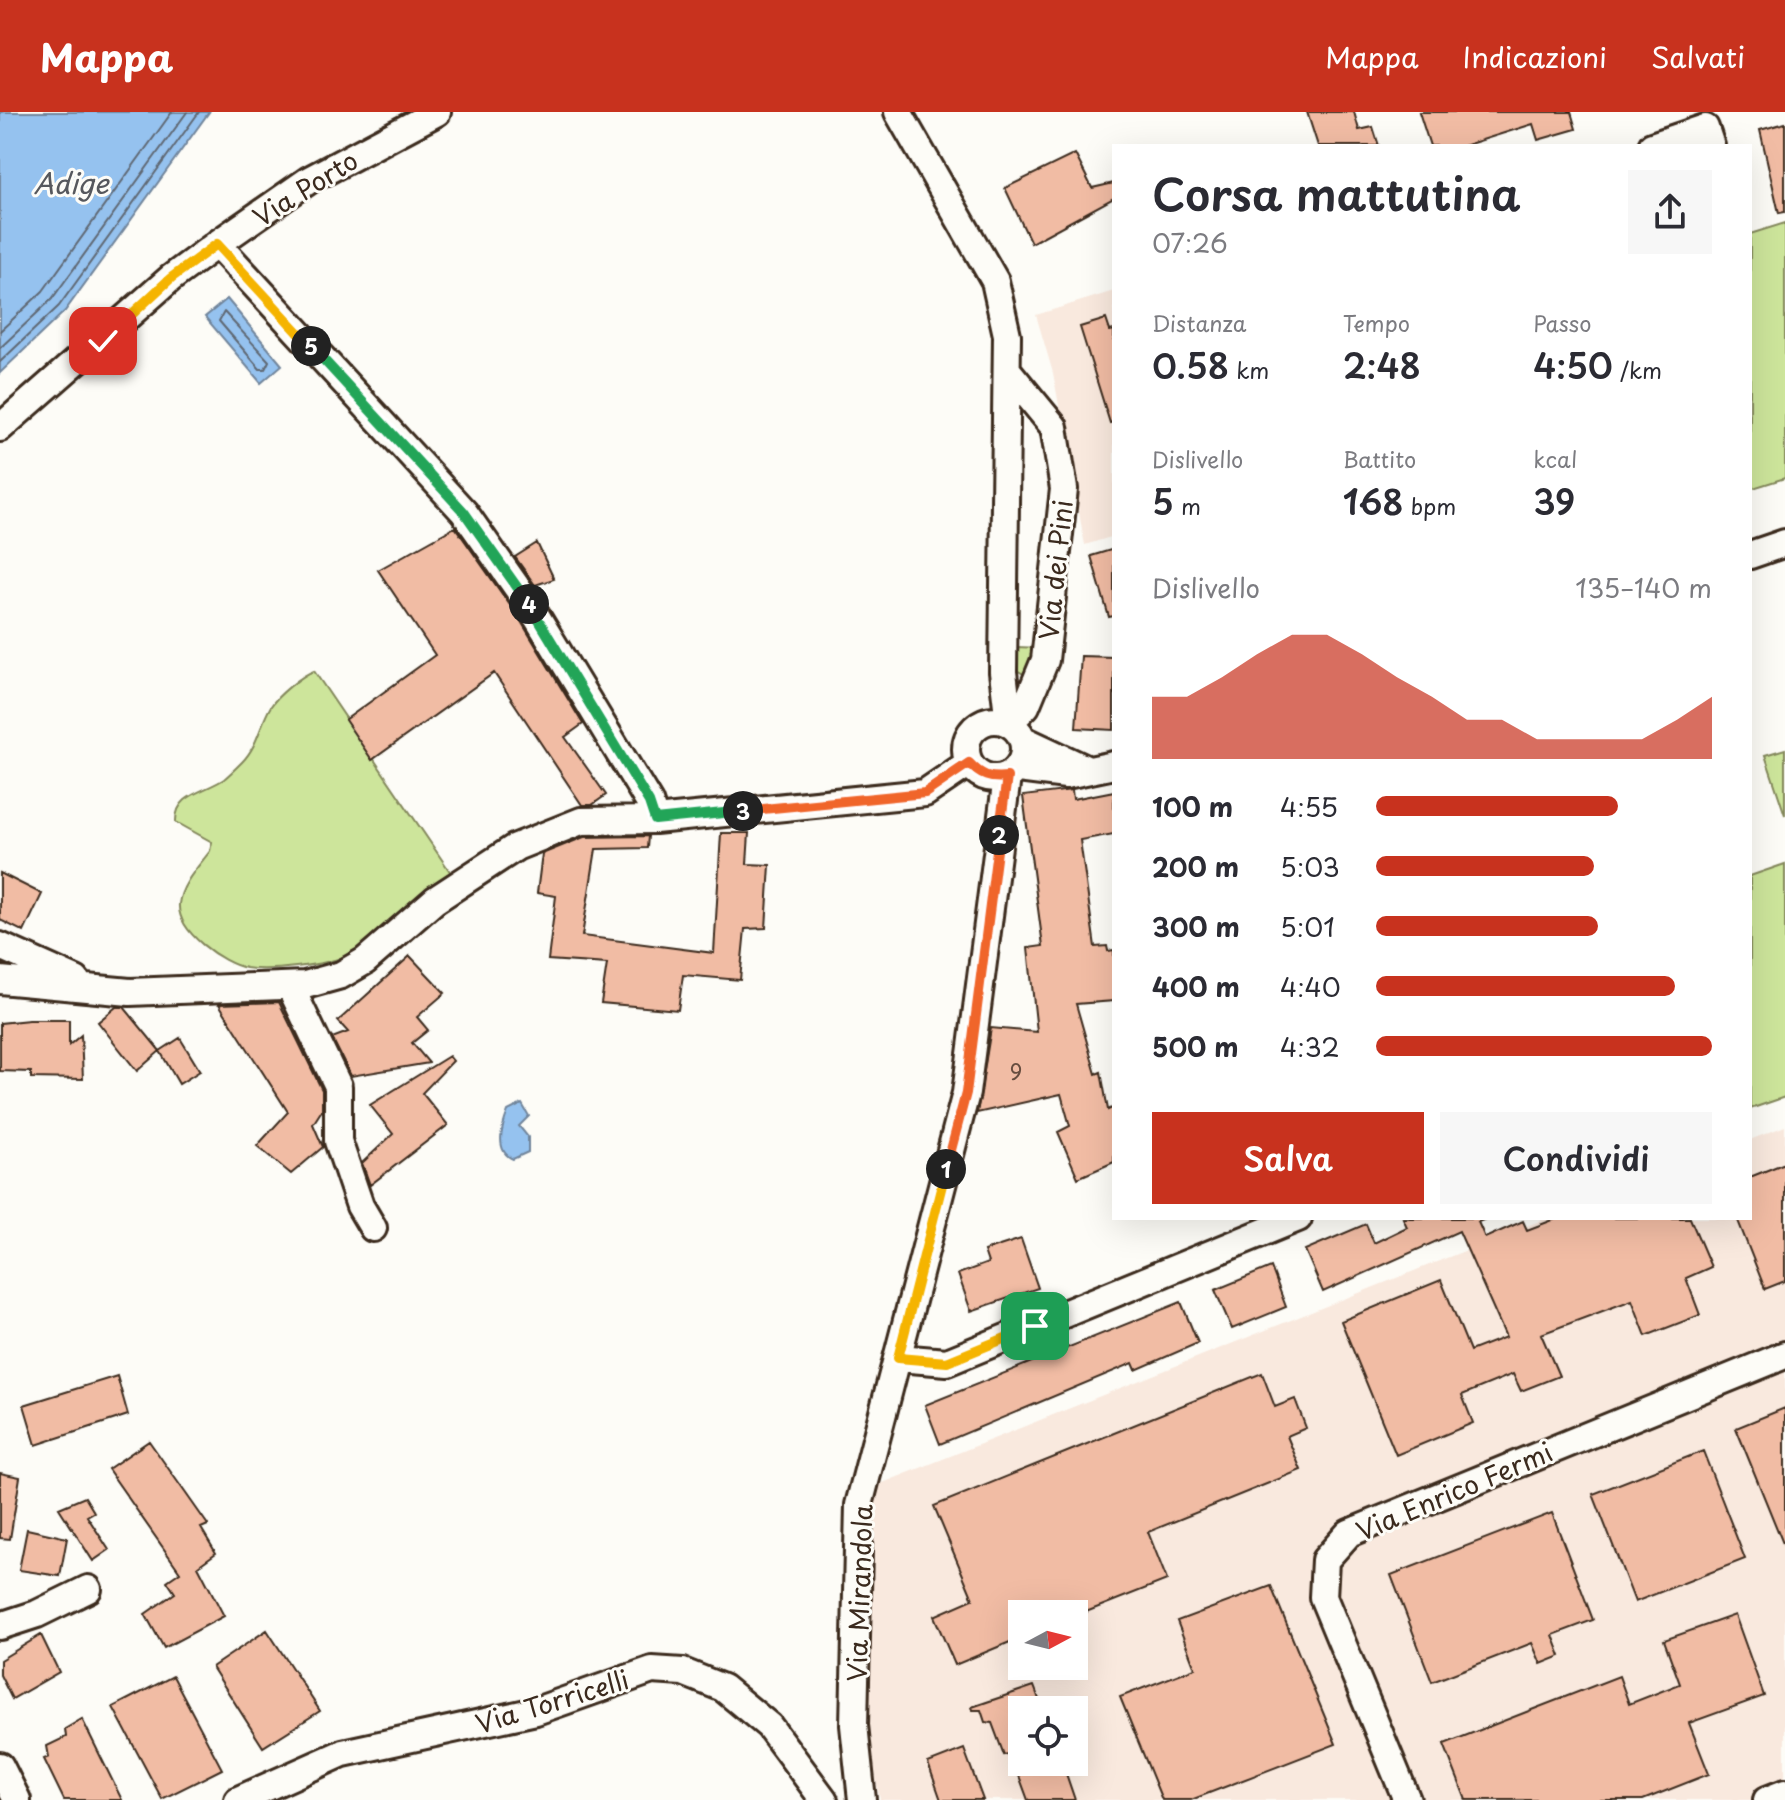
<!DOCTYPE html>
<html lang="it">
<head>
<meta charset="utf-8">
<style>
	body { margin:0; font-family:"Playpen Sans",sans-serif; background:#f7f7f7; color:#2b2b33; height:100vh; display:flex; flex-direction:column; font-size:30px; white-space:nowrap }
	* { box-sizing:border-box; margin:0 }
	p { font-size:26px; color:#7c7c81 }
	.icon { flex:none; width:44px; height:44px; fill:none; stroke:currentColor; stroke-width:2; stroke-linecap:round; stroke-linejoin:round }
	.map { position:relative; flex:1; overflow:hidden }
	.sheet { position:absolute; left:1112px; top:32px; width:640px; height:1076px; display:flex; flex-direction:column; background:#fff; border-radius:0px; box-shadow:0 8px 32px #0002 }
	.sheet>* { flex:none }
	.needle { width:52px; rotate:83deg }
	.buttons { position:absolute; left:1008px; top:1488px; display:grid; gap:16px }
	.buttons a { display:grid; place-items:center; width:80px; height:80px; border-radius:0px; background:#fff; box-shadow:0 8px 32px #0002; font-size:40px }
	.pin { position:absolute; display:grid; place-items:center; width:68px; height:68px; color:#fff; margin:-34px; border-radius:16px; box-shadow:0 4px 12px #0006 }
	.km { position:absolute; width:40px; height:40px; margin:-20px; border-radius:50%; background:#222; color:#fff; font-size:22px; line-height:40px; text-align:center }
	.round { display:grid; place-items:center; flex:none; width:84px; height:84px; border-radius:0px; background:#f7f7f7 }
	.overview { display:flex; align-items:center; justify-content:space-between; height:136px; padding:0 40px }
	h1 { font-size:44px; font-weight:600; line-height:60px }
	.metrics { display:grid; grid-template-columns:repeat(3,1fr); gap:12px; height:136px; padding:8px 40px }
	.metrics div { display:grid; align-content:center }
	.metrics b { font-size:34px; font-weight:600 }
	.metrics small { font-size:22px; font-weight:400 }
	.metrics p { font-size:22px }
	.chart { height:224px; padding:16px 40px }
	.chart p { display:flex; justify-content:space-between }
	.chart svg { width:100%; height:144px; margin-top:8px; fill:#c8321e; opacity:.7 }
	.action { display:flex; gap:16px; margin-top:auto; padding:16px 40px }
	.action a { flex:1; height:92px; border-radius:0px; background:#c8321e; color:#fff; font-size:32px; font-weight:600; line-height:92px; text-align:center }
	.action a+a { background:#f7f7f7; color:#2b2b33 }
	ul { padding:0 40px; list-style:none; font-size:26px }
	li { display:grid; grid-template-columns:128px 96px 1fr; align-items:center; height:60px }
	li i { height:20px; border-radius:10px; background:#c8321e }
	header { display:flex; align-items:center; gap:48px; box-sizing:border-box; height:112px; padding:0 40px; background:#c8321e; color:#fff }
	header strong { font-size:38px }
	nav { display:flex; gap:44px; margin-inline-start:auto; font-size:28px }
	.map>svg:first-child { display:block }
	.built { fill:#f9e9de; fill-rule:evenodd }
	.green { fill:#cde59b; stroke:#84885c; stroke-width:2 }
	.water { fill:#95c2ef; stroke:#71859b; stroke-width:2 }
	.lines { fill:none; stroke-linecap:round; stroke-linejoin:round }
	.shore { stroke:#5f6772; stroke-width:2 }
	.building { fill:#f1bca4; stroke:#3b2a1e; stroke-width:2 }
	.minor-casing { stroke:#3b2a1e; stroke-width:32 }
	.minor { stroke:#fdfcf7; stroke-width:26 }
	.split-1-casing { stroke:#fff; stroke-width:16 }
	.split-2-casing { stroke:#fff; stroke-width:16 }
	.split-3-casing { stroke:#fff; stroke-width:16 }
	.split-4-casing { stroke:#fff; stroke-width:16 }
	.split-5-casing { stroke:#fff; stroke-width:16 }
	.split-6-casing { stroke:#fff; stroke-width:16 }
	.split-1 { stroke:#f5b400; stroke-width:10 }
	.split-2 { stroke:#f0652b; stroke-width:10 }
	.split-3 { stroke:#f0652b; stroke-width:10 }
	.split-4 { stroke:#22a559; stroke-width:10 }
	.split-5 { stroke:#22a559; stroke-width:10 }
	.split-6 { stroke:#f5b400; stroke-width:10 }
	.labels { text-anchor:middle; dominant-baseline:central; stroke-width:6; stroke-linejoin:round; paint-order:stroke }
	.number-label { font-size:22px; fill:#684e40 }
	.street-label { font-size:26px; fill:#3b2a1e; stroke:#fdfcf7 }
	.water-label { font-size:28px; font-style:italic; fill:#56585d; stroke:#fdfcf7 }
</style>
</head>
<body>
<header>
<strong>Mappa</strong>
<nav><a>Mappa</a><a>Indicazioni</a><a>Salvati</a></nav>
</header>
<div class="map">
<svg width="1785" height="1688" viewBox="0 0 1785 1688">
	<rect width="100%" height="100%" fill="#fdfcf7"/>
	<filter id="ink" filterUnits="userSpaceOnUse"><feTurbulence type="fractalNoise" baseFrequency=".0125" numOctaves="2"/><feDisplacementMap in="SourceGraphic" scale="16" xChannelSelector="R" yChannelSelector="G"/><feConvolveMatrix kernelMatrix="1 2 1 2 8 2 1 2 1" color-interpolation-filters="sRGB"/></filter>
	<g filter="url(#ink)">
		<path class="built" d="M1114,179V424L1085,433L1053,261L1036,203Z
			M1785,1014V1688H880L861,1593L875,1374L1547,1106H1750V1028ZM1022,1502H1074V1554H1022ZM1022,1598H1074V1650H1022Z"/>
		<path class="green" d="M1785,111V366L1750,377V122Z
			M1016,535L1041,536L1025,563L1017,558Z
			M314,559L453,764C420,791 388,825 349,843C328,853 269,860 246,856C222,851 177,820 179,792C181,772 199,754 210,739L212,730L176,710C175,682 205,680 224,667C230,662 237,655 242,650C258,634 260,612 271,594C278,583 302,563 314,559Z
			M1785,637V703L1765,643Z
			M1785,752V985L1750,997V764Z"/>
		<path class="water" d="M0,0H209L65,199L0,261Z
			M227,187L282,253L261,271L205,205Z
			M522,992L529,1004L519,1014L528,1025V1040L513,1047C494,1039 502,1015 508,999Z"/>
		<g class="lines">
			<path class="shore" d="M224,200L269,249L265,257H260L219,209Z
				M0,219L43,179L172,0
				M0,236L52,187L187,0
				M0,250L59,194L199,0"/>
		</g>
		<path class="building" d="M1307,0H1354L1359,18L1373,15L1379,34H1318Z
			M1419,0H1571L1576,17L1538,28L1533,12L1463,34H1430Z
			M1785,11V100L1779,101L1760,18Z
			M1075,42L1092,76L1114,71V86L1031,131L1005,76Z
			M1106,207L1110,219L1114,218V310L1110,311L1080,215Z
			M455,415L519,506L583,612L565,625L606,683L592,693H582L494,561L372,648L345,608L435,543L378,458Z
			M537,431L554,467L535,473L515,445Z
			M1114,437V504L1109,505L1091,444Z
			M1081,544L1114,545V618L1076,616Z
			M1072,678L1073,687L1114,679V722L1080,728L1095,835L1107,834L1108,839L1114,838V889L1076,892L1096,962L1101,960L1108,998L1114,995V1050L1078,1066L1058,1020L1070,1014L1061,982L977,1001L991,916L1037,920L1028,836L1043,834L1023,684Z
			M721,721H749L747,752L770,753L766,816L745,817L740,868L683,863L678,898L601,891L607,852L548,848L556,784L537,781L542,742L584,725L648,724L647,736L596,737L582,824L714,841Z
			M0,761L42,782L24,820L0,808Z
			M410,844L445,881L417,905L428,918L412,931L429,951L351,964L332,926L348,920L338,909Z
			M279,890L322,978V998L313,1012L323,1035L291,1062L257,1034L288,1000L219,892Z
			M116,895H124L160,939L137,959L98,910Z
			M29,908H69V933L81,923L83,967L31,966V960L0,959V911Z
			M180,926L200,959L179,972L160,939Z
			M449,944L453,949L422,981L448,1013L370,1073L362,1051L393,1022L370,993Z
			M1785,1051V1169L1765,1177L1737,1106H1750V1065Z
			M1403,1106H1488L1478,1110L1485,1126L1523,1109L1527,1118L1558,1106H1690L1711,1155L1686,1166L1700,1203L1646,1224L1632,1188L1541,1222L1559,1264L1521,1279L1513,1262L1462,1283L1473,1311L1396,1343L1341,1209L1441,1168L1470,1239L1506,1225L1459,1119L1323,1180L1305,1138L1366,1112L1374,1131L1407,1115Z
			M1021,1127L1038,1176L971,1199L958,1162L988,1151L984,1139Z
			M1271,1155L1286,1195L1232,1217L1215,1178Z
			M1181,1190L1198,1231L1136,1258L1133,1251L940,1332L925,1293Z
			M1262,1261L1275,1295L1295,1287L1306,1316L1287,1324L1301,1358L1148,1420L1167,1468L1081,1502H1022V1525L955,1553L934,1504L973,1487L934,1394Z
			M117,1264L128,1303L36,1333L24,1293Z
			M1785,1296V1434H1784L1736,1316Z
			M149,1329L208,1413L201,1416L216,1441L198,1454L224,1504L164,1536L145,1502L175,1481L167,1469L180,1460L108,1357Z
			M1703,1339L1745,1447L1635,1490L1593,1382Z
			M0,1361L20,1365L10,1427L0,1426Z
			M85,1385L94,1400L87,1404L109,1438L93,1449L59,1396Z
			M1552,1401L1593,1508L1553,1523L1561,1544L1541,1552L1532,1531L1432,1570L1391,1463Z
			M27,1417L67,1426L60,1464L19,1458Z
			M1271,1474L1336,1632L1191,1688H1162L1120,1585L1195,1556L1177,1509Z
			M1735,1503L1764,1584L1689,1611L1709,1662L1643,1688H1466L1444,1632L1619,1564L1629,1592L1680,1572L1664,1528Z
			M267,1518L320,1599L263,1635L212,1555Z
			M41,1523L59,1560L12,1587L0,1563V1548Z
			M173,1564L222,1657L162,1687L113,1595Z
			M1034,1574L1043,1598H1022V1639L1004,1643L992,1611L985,1610L981,1598H973L972,1595Z
			M82,1607L87,1617L122,1688H64L44,1647L49,1645L47,1634L66,1625L65,1617Z
			M964,1637L983,1688H941L928,1651Z
			M1014,1650H1062L1075,1688H1028Z"/>
		<g class="lines">
			<defs>
				<path id="minor" d="M898,0L995,169L1007,223L1003,560L1009,611
					M1652,34L1705,16L1711,34
					M217,132L464,400L532,497L649,690L655,708
					M1008,259L1054,315L1064,377L1045,548L1026,594L1009,611
					M0,316L171,166L217,132L309,68L437,0
					M1750,443L1785,431
					M966 637a29 29 0 1 1 58 0a29 29 0 1 1-58 0Z
					M1022,627L1086,657
					M1018,657L1066,663L1114,653
					M0,834L76,868
					M0,868L130,880L305,873L341,863L365,849L435,788L516,735L581,709L655,708L925,681L969,651
					M290,874L338,974V1029L360,1094L373,1116
					M898,1246L947,1250L1298,1106
					M0,1514L37,1502L88,1477
					M0,1654L17,1688
					M238,1688L343,1641L536,1599L652,1558L683,1560L723,1576L769,1614L824,1688
					M862,1688L854,1613L859,1393L966,981L1007,665
					M1407,1688L1323,1485L1325,1448L1349,1421L1785,1243
					M1767,1688L1785,1681"/>
			</defs>
			<use href="#minor" class="minor-casing"/>
			<use href="#minor" class="minor"/>
		</g>
	</g>
	<g class="lines" filter="url(#ink)">
		<defs>
			<path id="split-1" d="M946,1057L898,1246L947,1250L1035,1214"/>
			<path id="split-2" d="M946,1057L966,981L999,723"/>
			<path id="split-3" d="M743,699L925,681L969,651C981,664 990,667 1007,665L999,723"/>
			<path id="split-4" d="M529,492L649,690L655,708L743,699"/>
			<path id="split-5" d="M311,234L464,400L529,492"/>
			<path id="split-6" d="M103,229L171,166L217,132L311,234"/>
		</defs>
		<use href="#split-1" class="split-1-casing"/>
		<use href="#split-2" class="split-2-casing"/>
		<use href="#split-3" class="split-3-casing"/>
		<use href="#split-4" class="split-4-casing"/>
		<use href="#split-5" class="split-5-casing"/>
		<use href="#split-6" class="split-6-casing"/>
		<use href="#split-1" class="split-1"/>
		<use href="#split-2" class="split-2"/>
		<use href="#split-3" class="split-3"/>
		<use href="#split-4" class="split-4"/>
		<use href="#split-5" class="split-5"/>
		<use href="#split-6" class="split-6"/>
	</g>
	<g class="labels">
		<g class="number-label">
			<text x="1016" y="958">9</text>
		</g>
		<g class="street-label">
			<text transform="translate(305 76) rotate(-32)">Via Porto</text>
			<text transform="translate(1055 458) rotate(-84)">Via dei Pini</text>
			<text transform="translate(1454 1379) rotate(-23)">Via Enrico Fermi</text>
			<text transform="translate(859 1481) rotate(-88)">Via Mirandola</text>
			<text transform="translate(552 1589) rotate(-17)">Via Torricelli</text>
		</g>
		<g class="water-label">
			<text x="71" y="70">Adige</text>
		</g>
	</g>
</svg>
<div class="buttons">
<a><svg class="needle" viewBox="-14 -14 28 28"><path d="M0-13l5 13h-10z" fill="#e53935"/><path d="M0 13l5-13h-10z" fill="#7c7c81"/></svg></a>
<a><svg class="icon" aria-label="locate" viewBox="0 0 24 24"><circle cx="12" cy="12" r="6"/><path d="M12 2v4M12 18v4M2 12h4M18 12h4"/></svg></a>
</div>
<div class="pin" style="left:1035px;top:1214px;background:#1e9e55"><svg class="icon" aria-label="arrive" viewBox="0 0 24 24"><path d="M6 21V4h12l-3 4 3 4H6"/></svg></div>
<div class="pin" style="left:103px;top:229px;background:#d93025"><svg class="icon" aria-label="check" viewBox="0 0 24 24"><path d="M5 12l5 5 9-10"/></svg></div>
<b class="km" style="left:946px;top:1057px">1</b>
<b class="km" style="left:999px;top:723px">2</b>
<b class="km" style="left:743px;top:699px">3</b>
<b class="km" style="left:529px;top:492px">4</b>
<b class="km" style="left:311px;top:234px">5</b>
<section class="sheet">
<div class="overview"><div><h1>Corsa mattutina</h1><p>07:26</p></div><a class="round"><svg class="icon" aria-label="share" viewBox="0 0 24 24"><path d="M12 15V3M7 8l5-5 5 5M5 13v7h14v-7"/></svg></a></div>
<div class="metrics">
<div><p>Distanza</p><b>0.58<small> km</small></b></div>
<div><p>Tempo</p><b>2:48</b></div>
<div><p>Passo</p><b>4:50<small> /km</small></b></div>
</div>
<div class="metrics">
<div><p>Dislivello</p><b>5<small> m</small></b></div>
<div><p>Battito</p><b>168<small> bpm</small></b></div>
<div><p>kcal</p><b>39</b></div>
</div>
<div class="chart"><p><span>Dislivello</span>135–140 m</p>
<svg viewBox="0 0 160 44" preserveAspectRatio="none"><path d="M0 44V25L10 25L20 19L30 12L40 6L50 6L60 12L70 19L80 25L90 32L100 32L110 38L120 38L130 38L140 38L150 32L160 25V44z"/></svg>
</div>
<ul>
<li><b>100 m</b>4:55<i style="width:72%"></i></li>
<li><b>200 m</b>5:03<i style="width:65%"></i></li>
<li><b>300 m</b>5:01<i style="width:66%"></i></li>
<li><b>400 m</b>4:40<i style="width:89%"></i></li>
<li><b>500 m</b>4:32<i style="width:100%"></i></li>
</ul>
<div class="action"><a>Salva</a><a>Condividi</a></div>
</section>
</div>
</body>
</html>
